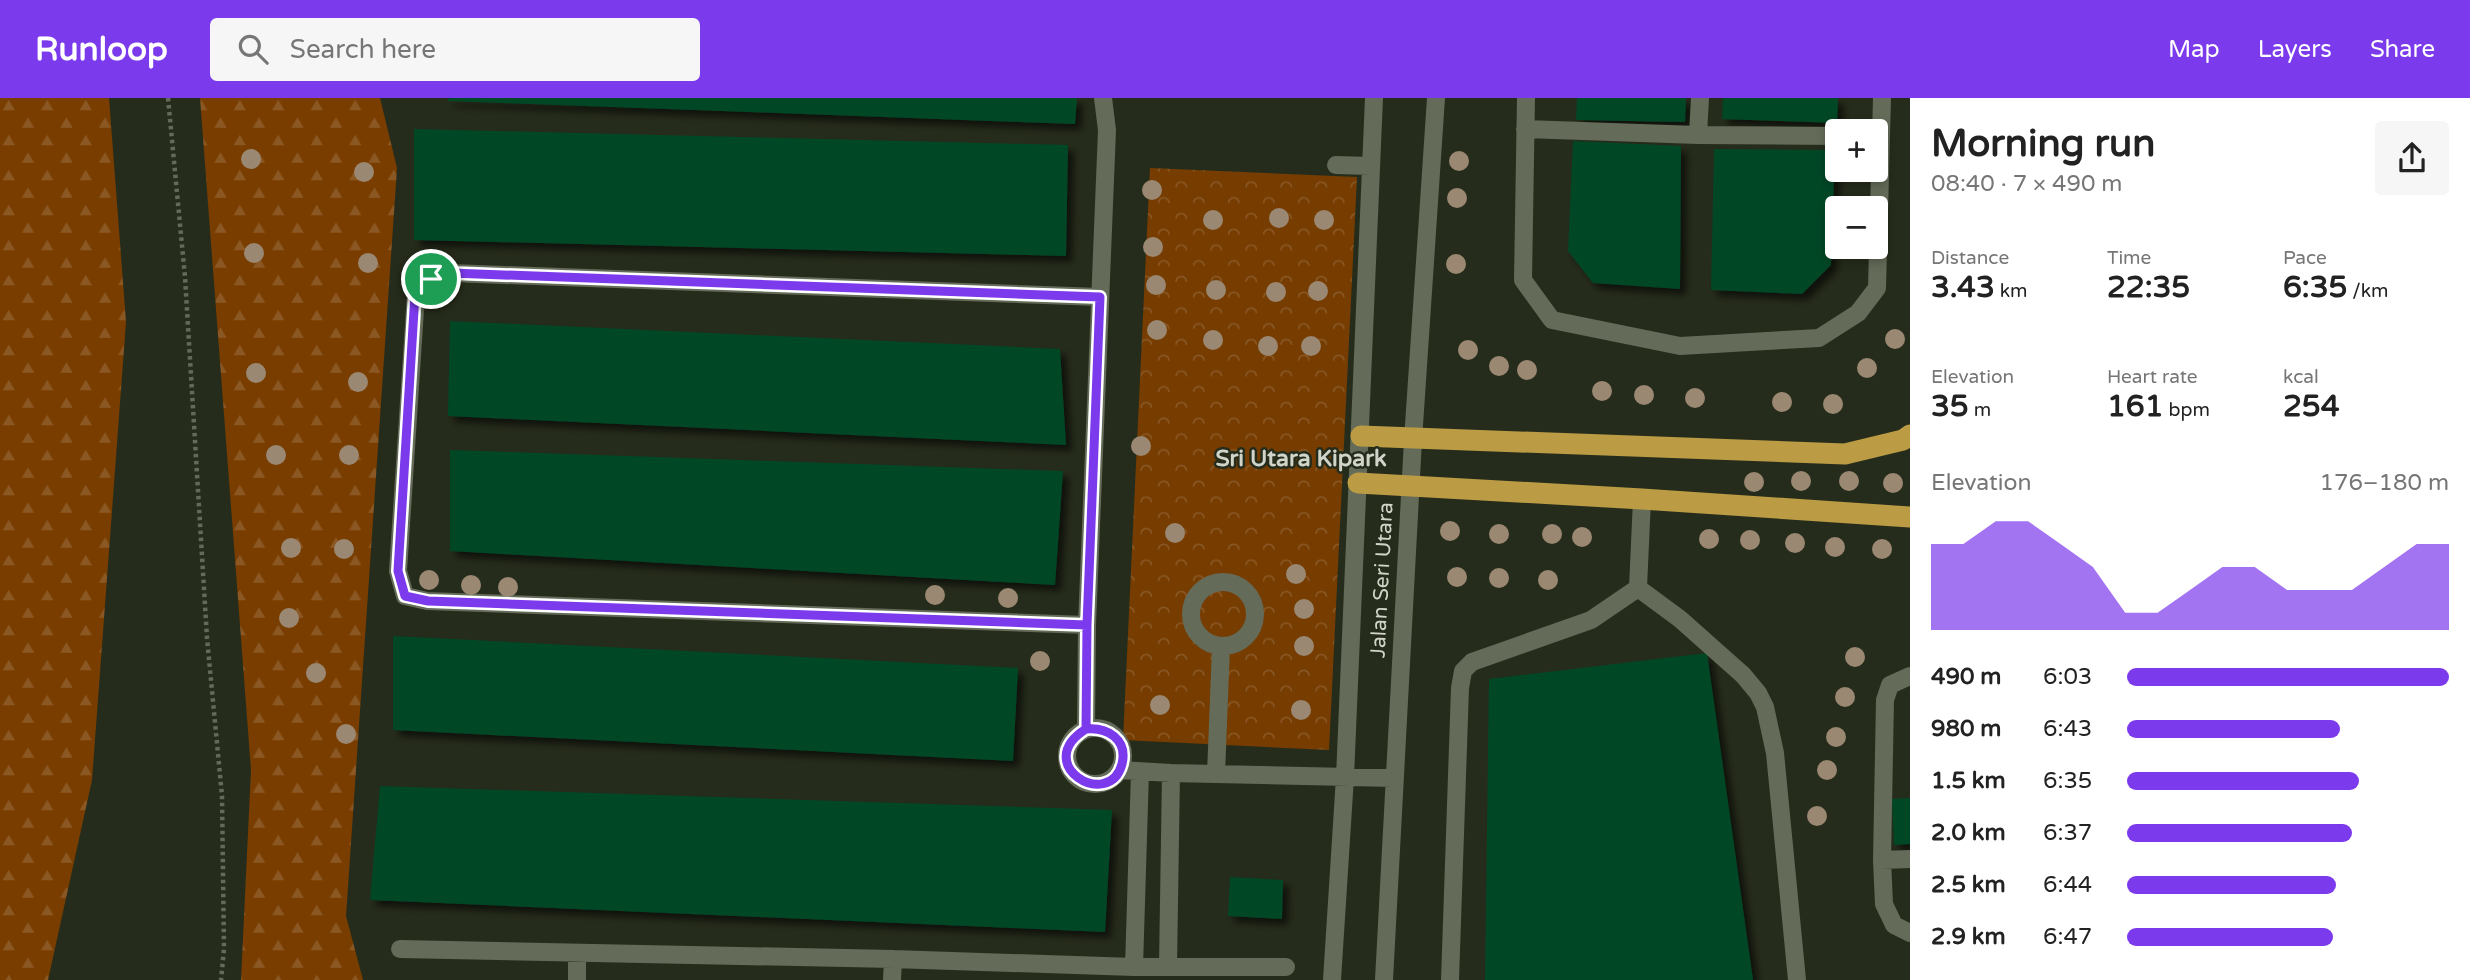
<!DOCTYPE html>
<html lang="en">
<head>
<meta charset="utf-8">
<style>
	body { margin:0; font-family:"Varela Round",sans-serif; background:#f6f6f6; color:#222; height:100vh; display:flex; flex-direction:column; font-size:26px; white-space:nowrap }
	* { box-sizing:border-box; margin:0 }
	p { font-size:23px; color:#767676 }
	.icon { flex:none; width:38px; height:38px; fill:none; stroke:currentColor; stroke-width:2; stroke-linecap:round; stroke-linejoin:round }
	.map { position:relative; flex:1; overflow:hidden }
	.details { display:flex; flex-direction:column; background:#fff; width:560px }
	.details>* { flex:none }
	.controls { position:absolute; left:1825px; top:21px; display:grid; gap:14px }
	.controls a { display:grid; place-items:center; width:63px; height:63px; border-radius:7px; background:#fff; box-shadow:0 4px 10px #0003; font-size:35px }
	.pin { position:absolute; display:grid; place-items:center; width:60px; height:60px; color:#fff; margin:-30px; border:4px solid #fff; border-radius:50%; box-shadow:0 2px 7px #0007 }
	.round { display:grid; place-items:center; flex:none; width:74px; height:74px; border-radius:7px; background:#f6f6f6 }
	.overview { display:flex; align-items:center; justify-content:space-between; height:119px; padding:0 21px }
	h1 { font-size:38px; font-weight:800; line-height:52px }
	.figures { display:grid; grid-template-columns:repeat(3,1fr); gap:10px; height:119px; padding:7px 21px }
	.figures div { display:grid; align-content:center }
	.figures b { font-size:30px; font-weight:800 }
	.figures small { font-size:19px; font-weight:400 }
	.figures p { font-size:19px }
	.chart { height:196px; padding:14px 21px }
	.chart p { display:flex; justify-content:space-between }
	.chart svg { width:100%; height:126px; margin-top:7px; fill:#7c3aed; opacity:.7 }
	ul { padding:0 21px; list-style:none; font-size:23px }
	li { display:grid; grid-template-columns:112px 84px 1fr; align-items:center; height:52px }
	li i { height:18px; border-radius:9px; background:#7c3aed }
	header { display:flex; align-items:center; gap:42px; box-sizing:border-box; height:98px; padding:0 35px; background:#7c3aed; color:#fff }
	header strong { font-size:33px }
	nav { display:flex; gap:38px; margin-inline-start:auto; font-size:24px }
	.search { width:490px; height:63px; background:#f6f6f6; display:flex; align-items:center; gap:18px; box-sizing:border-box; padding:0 24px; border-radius:7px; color:#767676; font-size:26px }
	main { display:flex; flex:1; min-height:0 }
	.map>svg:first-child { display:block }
	.forest { fill:url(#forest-firs) }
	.park { fill:url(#park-crowns) }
	.building { fill:#014728; filter:url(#shadow) }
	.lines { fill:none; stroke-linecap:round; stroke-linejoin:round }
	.path { stroke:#64695b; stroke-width:4.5; stroke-dasharray:3.5 3.5; stroke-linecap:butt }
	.minor { stroke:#646b58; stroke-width:18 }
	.highway { stroke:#bb9c45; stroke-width:21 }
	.tree { fill:#9a8872 }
	.route-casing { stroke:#fff; stroke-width:14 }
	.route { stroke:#7c3aed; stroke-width:9 }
	.labels { text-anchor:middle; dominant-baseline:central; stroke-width:5; stroke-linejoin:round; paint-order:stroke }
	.street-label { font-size:21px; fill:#d0d4c9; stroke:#262c1b }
	.neighbourhood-label { font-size:23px; font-weight:bold; fill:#d0d4c9; stroke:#262c1b }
</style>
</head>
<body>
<header>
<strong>Runloop</strong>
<div class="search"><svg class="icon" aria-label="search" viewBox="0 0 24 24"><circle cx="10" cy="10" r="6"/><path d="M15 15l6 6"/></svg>Search here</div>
<nav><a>Map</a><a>Layers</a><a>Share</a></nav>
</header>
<main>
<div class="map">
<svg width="1910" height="882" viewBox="0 0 1910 882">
	<defs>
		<pattern id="forest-firs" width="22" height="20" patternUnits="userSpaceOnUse" patternTransform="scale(1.75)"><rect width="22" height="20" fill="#793d00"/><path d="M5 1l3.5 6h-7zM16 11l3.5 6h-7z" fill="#8b5824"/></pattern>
		<pattern id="park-crowns" width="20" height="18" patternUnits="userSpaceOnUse" patternTransform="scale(1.75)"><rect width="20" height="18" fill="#763c00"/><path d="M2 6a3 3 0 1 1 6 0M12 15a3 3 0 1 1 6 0" fill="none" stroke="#885724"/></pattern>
		<filter id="shadow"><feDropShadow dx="6" dy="6" stdDeviation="3.5" flood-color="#0009"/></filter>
	</defs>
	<rect width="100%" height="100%" fill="#262c1b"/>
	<path class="forest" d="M0,0H109L126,224L92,682L48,882H0Z
		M200,0H380L397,70L346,818L363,882H241L251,672Z"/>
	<path class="park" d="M1150,70L1357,79L1329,652L1123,642Z"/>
	<path class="building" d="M448,0H1077L1075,26L448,3Z
		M1577,0H1686L1685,24L1576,22Z
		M1723,0H1838L1837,25L1722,21Z
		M414,31L1068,47L1066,158L414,142Z
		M1573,43L1681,48L1680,191L1593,185L1568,153Z
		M1714,51L1835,52L1831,167L1802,196L1711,192Z
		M450,223L1060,251L1066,347L448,318Z
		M450,352L1063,373L1055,487L450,453Z
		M393,538L1018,570L1013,663L393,632Z
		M1707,555L1753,882H1485L1489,581Z
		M380,688L1112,712L1105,834L370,802Z
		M1910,700V746L1894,747L1892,701Z
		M1230,779L1283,782L1282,821L1228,818Z"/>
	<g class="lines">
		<path class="path" d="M168,0L185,179L207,540L222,698L224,851L221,882"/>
		<path class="minor" d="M1526,0L1523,182L1552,222L1680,248L1819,240L1858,215L1877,190L1882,0
			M1525,31L1698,37L1838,38
			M1698,37L1700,0
			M1336,67L1371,68
			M1642,401L1638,490L1680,521L1743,577L1758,595L1765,609L1775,655L1797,882
			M1191 516a32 32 0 1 1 64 0a32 32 0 1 1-64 0Z
			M1087,527L427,503L405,498L398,473L416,196L431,181L451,175L1100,199
			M1910,578L1890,587L1885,602L1882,762L1884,806L1894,827L1910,835
			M1067 658a28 28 0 1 1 56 0a28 28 0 1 1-56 0Z
			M1086,631L1087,527L1107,32L1103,0
			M1120,672L1171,675L1394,680
			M1216,676L1221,549
			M1882,762L1910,761
			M400,851L893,861L1134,869H1286
			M1168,868L1171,675
			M1134,869L1140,674
			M577,882V855
			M892,882L893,861
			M1332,882L1345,679L1374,0
			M1384,882L1413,342L1436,0
			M1450,882L1460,590L1463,573L1472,564L1591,522L1638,490"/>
		<path class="highway" d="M1361,338L1845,356L1903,342L1910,337
			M1358,385L1642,401L1910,419"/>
	</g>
	<g class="tree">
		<circle cx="251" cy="61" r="10"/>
		<circle cx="1459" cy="63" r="10"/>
		<circle cx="364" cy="74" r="10"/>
		<circle cx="1152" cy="92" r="10"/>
		<circle cx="1457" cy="100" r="10"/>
		<circle cx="1279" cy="120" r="10"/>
		<circle cx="1213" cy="122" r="10"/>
		<circle cx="1324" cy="122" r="10"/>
		<circle cx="1153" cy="149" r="10"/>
		<circle cx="254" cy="155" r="10"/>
		<circle cx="368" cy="165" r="10"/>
		<circle cx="1456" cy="166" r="10"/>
		<circle cx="1156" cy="187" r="10"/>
		<circle cx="1216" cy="192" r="10"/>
		<circle cx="1318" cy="193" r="10"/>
		<circle cx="1276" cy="194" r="10"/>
		<circle cx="1157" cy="232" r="10"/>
		<circle cx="1895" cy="241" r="10"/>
		<circle cx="1213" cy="242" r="10"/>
		<circle cx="1268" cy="248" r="10"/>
		<circle cx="1311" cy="248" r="10"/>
		<circle cx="1468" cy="252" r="10"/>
		<circle cx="1499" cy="268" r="10"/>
		<circle cx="1867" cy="270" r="10"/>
		<circle cx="1527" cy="272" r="10"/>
		<circle cx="256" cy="275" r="10"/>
		<circle cx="358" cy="284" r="10"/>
		<circle cx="1602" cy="293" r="10"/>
		<circle cx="1644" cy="297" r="10"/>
		<circle cx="1695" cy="300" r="10"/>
		<circle cx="1782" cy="304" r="10"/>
		<circle cx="1833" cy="306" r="10"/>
		<circle cx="1141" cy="348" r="10"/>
		<circle cx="276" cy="357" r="10"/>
		<circle cx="349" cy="357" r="10"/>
		<circle cx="1801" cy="383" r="10"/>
		<circle cx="1849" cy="383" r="10"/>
		<circle cx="1754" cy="384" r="10"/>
		<circle cx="1893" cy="385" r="10"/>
		<circle cx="1450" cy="433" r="10"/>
		<circle cx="1175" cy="435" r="10"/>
		<circle cx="1499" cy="436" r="10"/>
		<circle cx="1552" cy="436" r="10"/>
		<circle cx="1582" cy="439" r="10"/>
		<circle cx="1709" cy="441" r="10"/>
		<circle cx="1750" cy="442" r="10"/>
		<circle cx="1795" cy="445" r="10"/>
		<circle cx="1835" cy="449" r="10"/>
		<circle cx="291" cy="450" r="10"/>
		<circle cx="344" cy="451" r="10"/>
		<circle cx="1882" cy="451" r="10"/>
		<circle cx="1296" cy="476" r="10"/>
		<circle cx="1457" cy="479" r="10"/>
		<circle cx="1499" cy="480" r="10"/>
		<circle cx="429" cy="482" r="10"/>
		<circle cx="1548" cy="482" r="10"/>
		<circle cx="471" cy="487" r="10"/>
		<circle cx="508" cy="489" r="10"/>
		<circle cx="935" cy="497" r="10"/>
		<circle cx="1008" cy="500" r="10"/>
		<circle cx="1304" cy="511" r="10"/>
		<circle cx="289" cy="520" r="10"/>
		<circle cx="1304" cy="548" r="10"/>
		<circle cx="1855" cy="559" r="10"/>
		<circle cx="1040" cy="563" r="10"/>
		<circle cx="316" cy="575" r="10"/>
		<circle cx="1845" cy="599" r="10"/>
		<circle cx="1160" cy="607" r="10"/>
		<circle cx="1301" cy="612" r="10"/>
		<circle cx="346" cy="636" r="10"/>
		<circle cx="1836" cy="639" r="10"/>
		<circle cx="1827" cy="672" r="10"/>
		<circle cx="1817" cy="718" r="10"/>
	</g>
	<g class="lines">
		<defs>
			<path id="route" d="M431,181L415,196L398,473L405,498L428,503L1087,527L1086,631C1107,629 1128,641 1122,666C1109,714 1030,666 1086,631L1087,527L1100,199L451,175L431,181"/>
		</defs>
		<use href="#route" class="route-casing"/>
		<use href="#route" class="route"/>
	</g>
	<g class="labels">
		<g class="street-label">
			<text transform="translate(1382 482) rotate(-87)">Jalan Seri Utara</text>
		</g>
		<g class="neighbourhood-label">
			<text x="1301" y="361">Sri Utara Kipark</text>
		</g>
	</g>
</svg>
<div class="controls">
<a>+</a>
<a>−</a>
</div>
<div class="pin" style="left:431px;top:181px;background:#1e9e55"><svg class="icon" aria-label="arrive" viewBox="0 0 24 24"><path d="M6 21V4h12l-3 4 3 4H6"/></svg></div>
</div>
<section class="details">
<div class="overview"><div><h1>Morning run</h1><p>08:40 · 7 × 490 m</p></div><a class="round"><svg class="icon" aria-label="share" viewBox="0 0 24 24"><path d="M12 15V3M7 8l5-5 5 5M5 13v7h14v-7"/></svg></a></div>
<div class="figures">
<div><p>Distance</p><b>3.43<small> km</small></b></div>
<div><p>Time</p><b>22:35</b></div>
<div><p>Pace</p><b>6:35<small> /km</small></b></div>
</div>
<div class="figures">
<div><p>Elevation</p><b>35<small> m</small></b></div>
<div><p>Heart rate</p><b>161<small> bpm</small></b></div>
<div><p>kcal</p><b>254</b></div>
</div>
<div class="chart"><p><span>Elevation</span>176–180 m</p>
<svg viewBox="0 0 160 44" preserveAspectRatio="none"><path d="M0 44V14L10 14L20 6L30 6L40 14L50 22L60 38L70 38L80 30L90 22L100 22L110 30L120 30L130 30L140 22L150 14L160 14V44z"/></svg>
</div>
<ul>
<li><b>490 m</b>6:03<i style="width:100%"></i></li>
<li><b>980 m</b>6:43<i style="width:66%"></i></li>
<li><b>1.5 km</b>6:35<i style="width:72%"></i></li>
<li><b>2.0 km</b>6:37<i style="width:70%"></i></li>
<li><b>2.5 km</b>6:44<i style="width:65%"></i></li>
<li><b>2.9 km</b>6:47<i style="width:64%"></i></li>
</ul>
</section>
</main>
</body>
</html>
